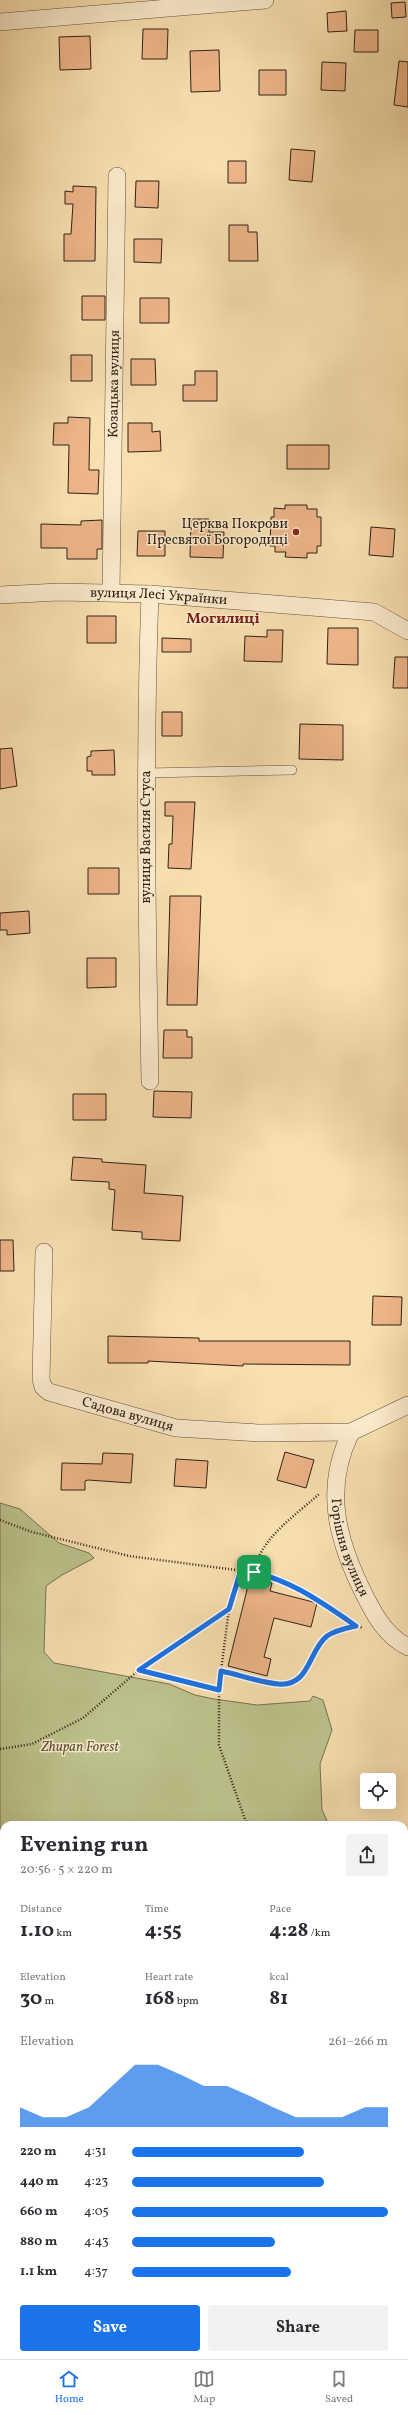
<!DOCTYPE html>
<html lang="en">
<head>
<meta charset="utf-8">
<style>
	body { margin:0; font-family:Vollkorn,serif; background:#f2f2f3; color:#2b2b33; height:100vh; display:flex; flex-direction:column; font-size:15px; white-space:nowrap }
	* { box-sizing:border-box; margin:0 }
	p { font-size:13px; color:#7c7c81 }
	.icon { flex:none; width:22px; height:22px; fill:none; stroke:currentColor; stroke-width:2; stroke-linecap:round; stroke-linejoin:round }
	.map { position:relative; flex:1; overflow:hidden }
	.details { position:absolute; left:0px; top:1821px; width:408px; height:538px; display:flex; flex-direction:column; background:#fff; border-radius:12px 12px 0 0; box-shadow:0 4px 16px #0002 }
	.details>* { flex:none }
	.tools { position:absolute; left:360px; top:1773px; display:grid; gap:8px }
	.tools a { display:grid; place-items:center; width:36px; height:36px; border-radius:4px; background:#fff; box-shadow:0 4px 16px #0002; font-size:20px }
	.pin { position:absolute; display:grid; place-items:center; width:34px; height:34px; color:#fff; margin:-17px; border-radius:8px; box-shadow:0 2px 6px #0006 }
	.round { display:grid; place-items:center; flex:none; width:42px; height:42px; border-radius:4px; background:#f2f2f3 }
	.overview { display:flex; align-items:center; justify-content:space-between; height:68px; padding:0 20px }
	h1 { font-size:22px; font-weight:700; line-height:30px }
	.figures { display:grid; grid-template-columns:repeat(3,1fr); gap:6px; height:68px; padding:4px 20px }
	.figures div { display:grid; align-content:center }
	.figures b { font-size:20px; font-weight:700 }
	.figures small { font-size:11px; font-weight:400 }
	.figures p { font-size:11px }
	.chart { height:112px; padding:8px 20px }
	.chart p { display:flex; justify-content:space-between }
	.chart svg { width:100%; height:72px; margin-top:4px; fill:#1a73e8; opacity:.7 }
	.primary-button { display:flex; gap:8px; margin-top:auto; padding:8px 20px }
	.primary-button a { flex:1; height:46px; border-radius:4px; background:#1a73e8; color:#fff; font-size:16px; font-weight:700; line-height:46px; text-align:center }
	.primary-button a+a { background:#f2f2f3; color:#2b2b33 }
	ul { padding:0 20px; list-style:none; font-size:13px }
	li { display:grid; grid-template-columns:64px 48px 1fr; align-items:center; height:30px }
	li i { height:10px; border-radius:5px; background:#1a73e8 }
	.tab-bar { display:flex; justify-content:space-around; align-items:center; height:56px; border-top:1px solid #e1e1e2; background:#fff; font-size:11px; color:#7c7c81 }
	.tab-bar a { display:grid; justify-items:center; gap:2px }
	.tab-bar .selected { color:#1a73e8 }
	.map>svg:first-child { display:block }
	.green { fill:#bdc28c; stroke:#767252 }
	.building { fill:#edb589; stroke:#302217 }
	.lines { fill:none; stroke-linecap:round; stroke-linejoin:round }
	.lane-casing { stroke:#62513d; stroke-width:10 }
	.street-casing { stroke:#62513d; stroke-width:18 }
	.path { stroke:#302217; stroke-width:2.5; stroke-dasharray:1 2; stroke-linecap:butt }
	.lane { stroke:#faeacc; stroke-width:9 }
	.street { stroke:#faeacc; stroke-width:17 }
	.route-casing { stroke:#fff; stroke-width:8 }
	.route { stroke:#1a73e8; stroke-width:5 }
	.poi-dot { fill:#8f2418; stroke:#faeacc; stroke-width:1.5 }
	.labels { text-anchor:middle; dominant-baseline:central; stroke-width:3; stroke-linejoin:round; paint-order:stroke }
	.street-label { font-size:14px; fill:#302217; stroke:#faeacc }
	.poi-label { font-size:14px; fill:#302217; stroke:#faeacc; text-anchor:end }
	.park-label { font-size:14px; font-style:italic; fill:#5a523a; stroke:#faeacc }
	.neighbourhood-label { font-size:15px; font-weight:bold; fill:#7a1f14; stroke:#faeacc }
</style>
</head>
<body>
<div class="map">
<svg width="408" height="2359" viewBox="0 0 408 2359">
	<rect width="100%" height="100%" fill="#f8dfb0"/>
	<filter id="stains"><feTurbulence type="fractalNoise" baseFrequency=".005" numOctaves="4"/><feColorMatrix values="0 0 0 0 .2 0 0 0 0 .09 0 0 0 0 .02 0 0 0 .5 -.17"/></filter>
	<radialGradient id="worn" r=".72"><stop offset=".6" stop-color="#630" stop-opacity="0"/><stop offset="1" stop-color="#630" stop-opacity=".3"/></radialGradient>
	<path class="green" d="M0,1503L20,1509L59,1543L89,1553L94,1558L62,1575L46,1586L44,1652L54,1663L169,1684L195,1695L214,1699L257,1705L310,1701L313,1696L323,1700L332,1730L320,1764L322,1810L329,1825H4V2355H404V1852L408,1853V2359H0Z"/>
	<path class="building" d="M405,2L406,17L392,18L391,3Z
		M346,11L347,31L328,32L327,13Z
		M143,29H168L167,59H142Z
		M355,30H378V52H354Z
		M90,36L91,69L60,70L59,37Z
		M219,50L220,91L191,92L190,51Z
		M399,61L408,62V107L394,105Z
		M322,62L346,63L345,91L321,90Z
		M259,70H286V95H259Z
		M291,149L315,151L312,182L289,180Z
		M228,161H246V183H228Z
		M136,181H159L158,208L135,207Z
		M73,186L96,187L95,261H64V234H71L73,204H65V191L73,192Z
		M229,225H248V232H257L258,261H229Z
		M134,239H162L161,263L134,262Z
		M82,296H105V320H82Z
		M140,298H169V323H140Z
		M71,355H92V381H71Z
		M131,359H155L156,385H131Z
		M195,371H217V401H183V385H195Z
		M68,417L90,418L89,470H99L98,494L68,493L69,445H53L54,423H68Z
		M128,423H152V432L160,431L161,451L128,452Z
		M287,445H329V469H287Z
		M285,505H307V509H317V517H321V546H317V553H307V558L285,557L286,552H275V546H270L271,517H274V508L285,509Z
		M191,519H209V532H224L223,558L190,557Z
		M102,520V549H97V559H67V548H41V524L81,525V521Z
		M371,527L395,529L393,557L369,555Z
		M138,531H165V556H137Z
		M87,616H116V643H87Z
		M328,628H358V665L327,664Z
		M267,630H283L282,662L244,661L245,636L267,637Z
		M162,638L191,639V652H162Z
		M395,657H408V688H393Z
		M162,712H182V736H162Z
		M300,724L343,725V760L299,759Z
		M12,748L17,786L0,789V749Z
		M114,750L115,775H92V771H87V757L91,756V751Z
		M165,802H195L191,869L168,868L169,844H172L173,816H165Z
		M88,868H119V894H88Z
		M170,896H201L197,1005H167Z
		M29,911L30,933L7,935V930H0V913Z
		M87,958H116V987L87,988Z
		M164,1030H187V1037H192V1058H163Z
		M154,1091L192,1092L191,1118L153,1117Z
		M73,1094H106V1120H73Z
		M73,1157L102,1159V1162L146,1165L144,1193L183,1196L180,1241L142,1239V1232L112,1230L115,1190L109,1189V1182L71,1180Z
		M0,1240H13L14,1271H0Z
		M373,1296L402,1297L401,1325H372Z
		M108,1336L199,1338V1341H350V1365L243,1364V1366L148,1361V1363H108Z
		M285,1452L314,1460L306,1488L277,1480Z
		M103,1453L133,1454L131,1483L88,1480L85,1481V1490H61L62,1463L102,1464Z
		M176,1459L208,1461L206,1488L174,1486Z
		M250,1578L272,1583L270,1591L317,1603L311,1627L274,1618L264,1657L271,1659L267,1676L228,1666Z"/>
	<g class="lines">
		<defs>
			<path id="lane" d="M146,773L292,770"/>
			<g id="street">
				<path d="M0,22L265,0"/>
				<path id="s1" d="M111,592L117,176"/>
				<path id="s2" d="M0,595L59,592L150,594L374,612L408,631"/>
				<path d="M150,1081C147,918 144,756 150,594"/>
				<path id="s3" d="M44,1252L41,1379L43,1387L49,1392L176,1428L259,1433L351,1432L408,1405"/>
				<path id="s4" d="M351,1432C323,1489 337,1540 364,1594C375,1616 386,1636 408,1647"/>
			</g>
		</defs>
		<use href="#lane" class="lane-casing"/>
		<use href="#street" class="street-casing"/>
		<path class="path" d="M0,1520L32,1532L129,1556L259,1573L311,1595L357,1626L363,1628
			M254,1572C260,1538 295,1516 319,1494
			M140,1670L219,1691V1745L247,1825
			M221,1671L229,1609L241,1570
			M219,1691L221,1671C236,1674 268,1685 281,1684C314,1681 307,1652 327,1636C335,1630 346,1628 356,1626
			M0,1749L32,1744L83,1718L139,1670L229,1609
			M0,1896L4,1900
			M404,2041L408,2042
			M0,2276L4,2277
			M404,2302L408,2303"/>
		<use href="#lane" class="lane"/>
		<use href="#street" class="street"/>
	</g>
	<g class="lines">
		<defs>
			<path id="route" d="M241,1570C285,1576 320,1601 356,1626C347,1628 336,1630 327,1636C308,1651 310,1687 278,1684C259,1682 240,1675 221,1671L219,1690L139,1670L229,1609Z"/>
		</defs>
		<use href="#route" class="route-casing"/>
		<use href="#route" class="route"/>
	</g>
	<circle class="poi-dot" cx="296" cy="532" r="4"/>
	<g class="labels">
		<g class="street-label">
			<text stroke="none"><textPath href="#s1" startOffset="208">Козацька вулиця</textPath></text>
			<text stroke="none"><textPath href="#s2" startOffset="159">вулиця Лесі Українки</textPath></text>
			<text transform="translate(146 837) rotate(-90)">вулиця Василя Стуса</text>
			<text stroke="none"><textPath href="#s3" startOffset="225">Садова вулиця</textPath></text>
			<text stroke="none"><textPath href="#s4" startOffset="120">Горішня вулиця</textPath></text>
		</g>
		<g class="poi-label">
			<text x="288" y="524">Церква Покрови<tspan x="288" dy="16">Пресвятої Богородиці</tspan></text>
		</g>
		<g class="park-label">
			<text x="80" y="1747">Zhupan Forest</text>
		</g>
		<g class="neighbourhood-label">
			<text x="223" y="619">Могилиці</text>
		</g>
	</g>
	<rect width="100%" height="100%" filter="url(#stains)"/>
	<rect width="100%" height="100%" fill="url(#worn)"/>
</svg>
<div class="tools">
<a><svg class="icon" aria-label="locate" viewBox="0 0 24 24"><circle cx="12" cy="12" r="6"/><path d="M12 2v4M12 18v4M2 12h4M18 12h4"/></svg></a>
</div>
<div class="pin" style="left:254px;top:1572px;background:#1e9e55"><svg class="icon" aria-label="arrive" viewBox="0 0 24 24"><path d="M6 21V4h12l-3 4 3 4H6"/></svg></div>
<section class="details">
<div class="overview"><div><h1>Evening run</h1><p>20:56 · 5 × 220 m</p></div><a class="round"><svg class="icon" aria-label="share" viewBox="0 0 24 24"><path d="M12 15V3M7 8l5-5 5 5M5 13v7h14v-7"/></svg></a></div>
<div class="figures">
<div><p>Distance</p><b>1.10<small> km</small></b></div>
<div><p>Time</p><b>4:55</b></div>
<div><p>Pace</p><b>4:28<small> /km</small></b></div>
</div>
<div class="figures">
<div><p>Elevation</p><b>30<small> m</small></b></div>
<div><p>Heart rate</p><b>168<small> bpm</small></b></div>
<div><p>kcal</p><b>81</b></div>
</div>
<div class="chart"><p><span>Elevation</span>261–266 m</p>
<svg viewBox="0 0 160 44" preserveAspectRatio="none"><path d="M0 44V32L10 38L20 38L30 32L40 19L50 6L60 6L70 12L80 19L90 19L100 25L110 32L120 38L130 38L140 38L150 32L160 32V44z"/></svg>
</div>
<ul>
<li><b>220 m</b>4:31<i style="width:67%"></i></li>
<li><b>440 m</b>4:23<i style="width:75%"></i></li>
<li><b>660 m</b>4:05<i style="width:100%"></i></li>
<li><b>880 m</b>4:43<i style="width:56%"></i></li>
<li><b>1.1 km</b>4:37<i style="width:62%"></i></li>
</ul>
<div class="primary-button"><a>Save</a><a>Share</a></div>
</section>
</div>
<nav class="tab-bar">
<a class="selected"><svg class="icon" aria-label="home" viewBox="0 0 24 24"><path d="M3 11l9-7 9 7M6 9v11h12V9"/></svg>Home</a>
<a><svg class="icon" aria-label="map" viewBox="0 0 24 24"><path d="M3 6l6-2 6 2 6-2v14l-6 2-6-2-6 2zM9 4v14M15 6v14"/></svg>Map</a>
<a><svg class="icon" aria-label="saved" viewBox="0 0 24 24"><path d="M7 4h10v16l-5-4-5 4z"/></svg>Saved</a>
</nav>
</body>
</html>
